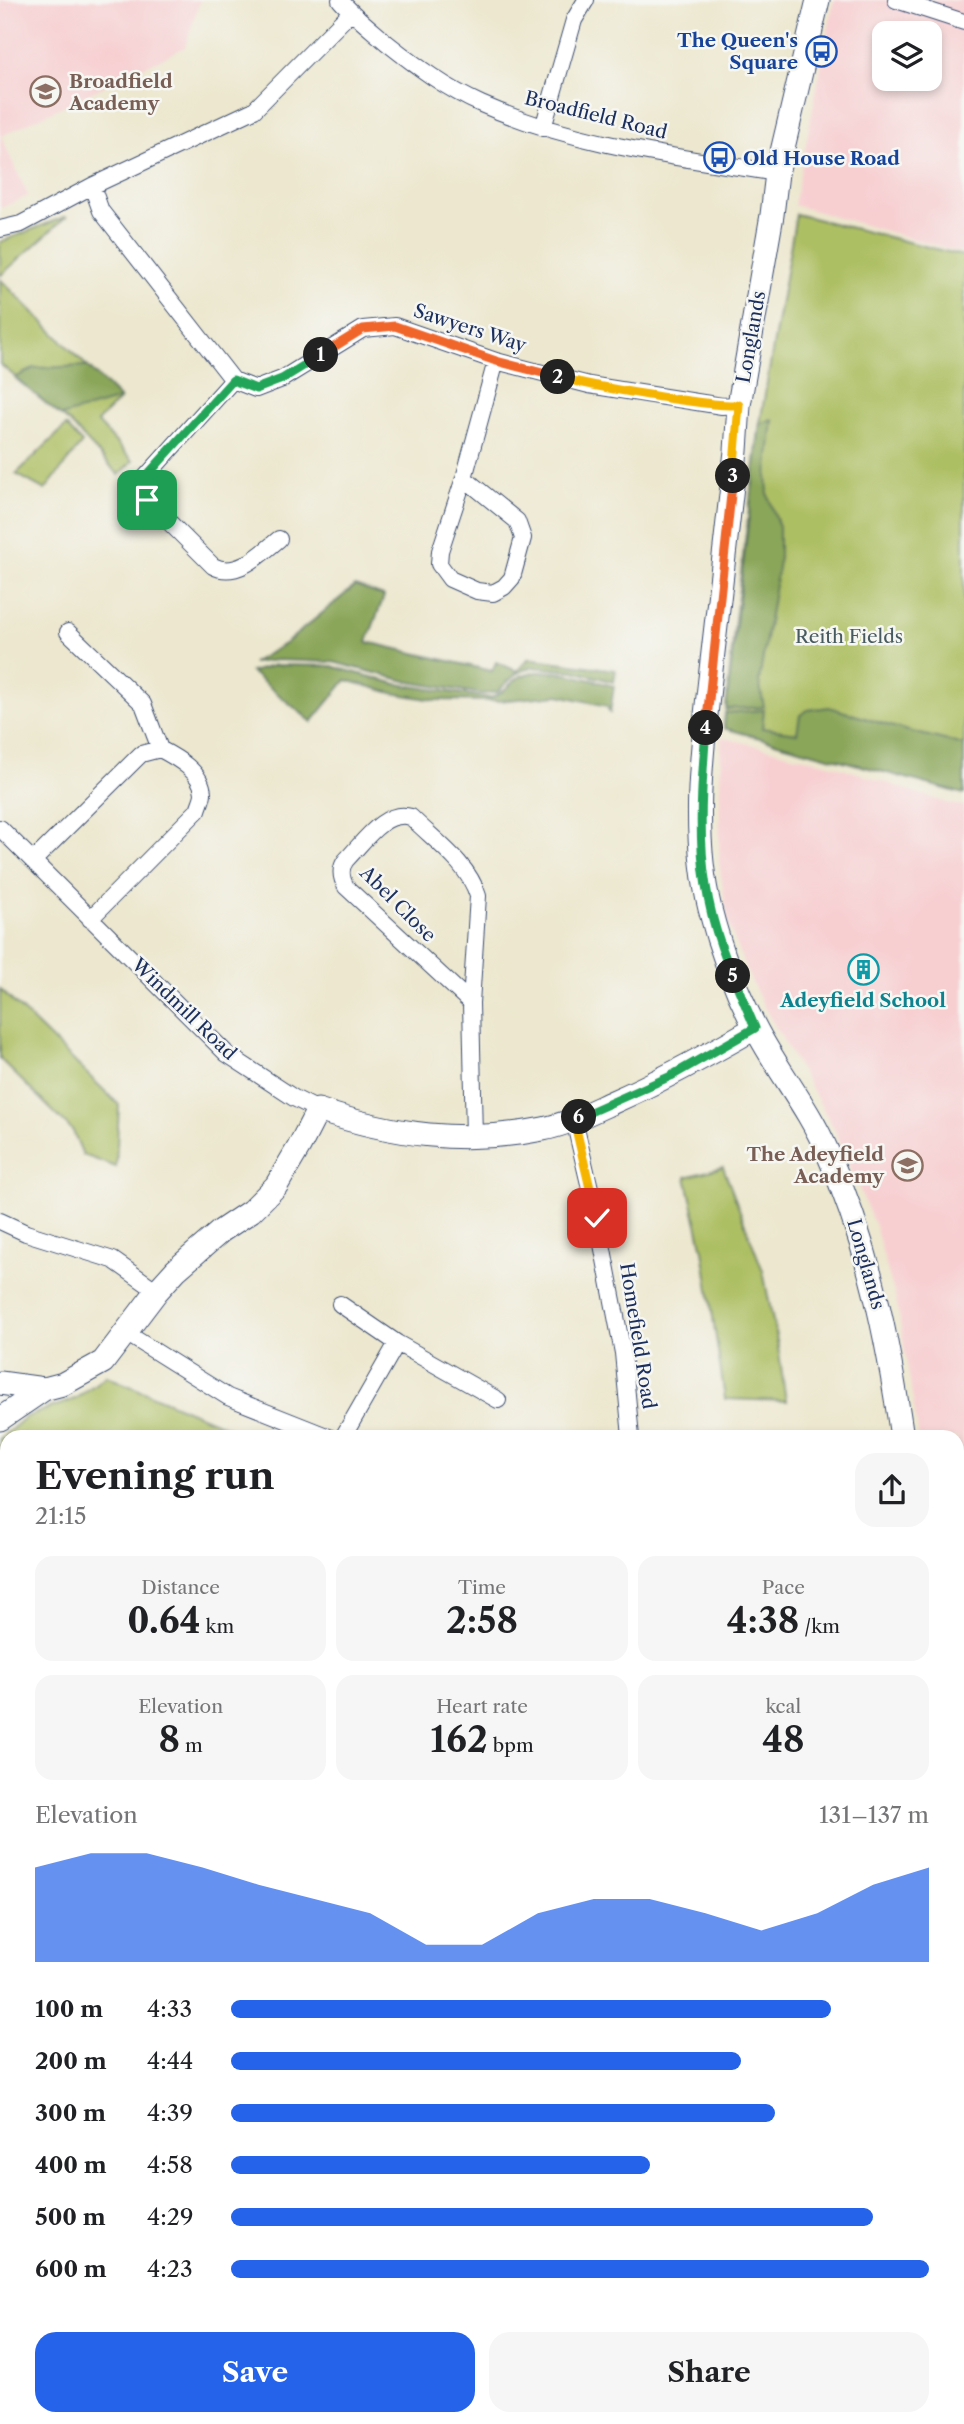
<!DOCTYPE html>
<html lang="en">
<head>
<meta charset="utf-8">
<style>
	body { margin:0; font-family:"Libre Caslon Text",serif; background:#f6f6f6; color:#202124; height:100vh; display:flex; flex-direction:column; font-size:26px; white-space:nowrap }
	* { box-sizing:border-box; margin:0 }
	p { font-size:23px; color:#757577 }
	.icon { flex:none; width:38px; height:38px; fill:none; stroke:currentColor; stroke-width:2; stroke-linecap:round; stroke-linejoin:round }
	.map { position:relative; flex:1; overflow:hidden }
	.panel { position:absolute; left:0px; top:1430px; width:964px; height:996px; display:flex; flex-direction:column; background:#fff; border-radius:21px 21px 0 0; box-shadow:0 4px 10px #0003 }
	.panel>* { flex:none }
	.buttons { position:absolute; left:872px; top:21px; display:grid; gap:14px }
	.buttons a { display:grid; place-items:center; width:70px; height:70px; border-radius:14px; background:#fff; box-shadow:0 4px 10px #0003; font-size:35px }
	.pin { position:absolute; display:grid; place-items:center; width:60px; height:60px; color:#fff; margin:-30px; border-radius:14px; box-shadow:0 4px 10px #0006 }
	.km { position:absolute; width:35px; height:35px; margin:-18px; border-radius:50%; background:#222; color:#fff; font-size:19px; line-height:35px; text-align:center }
	.round { display:grid; place-items:center; flex:none; width:74px; height:74px; border-radius:21px; background:#f6f6f6 }
	.headline { display:flex; align-items:center; justify-content:space-between; height:119px; padding:0 35px }
	h1 { font-size:38px; font-weight:700; line-height:52px }
	.metrics { display:grid; grid-template-columns:repeat(3,1fr); gap:10px; height:119px; padding:7px 35px }
	.metrics div { display:grid; align-content:center; border-radius:18px; background:#f6f6f6; text-align:center }
	.metrics b { font-size:35px; font-weight:700 }
	.metrics small { font-size:19px; font-weight:400 }
	.metrics p { font-size:19px }
	.chart { height:196px; padding:14px 35px }
	.chart p { display:flex; justify-content:space-between }
	.chart svg { width:100%; height:126px; margin-top:7px; fill:#2563eb; opacity:.7 }
	.action { display:flex; gap:14px; margin-top:auto; padding:14px 35px }
	.action a { flex:1; height:80px; border-radius:21px; background:#2563eb; color:#fff; font-size:28px; font-weight:700; line-height:80px; text-align:center }
	.action a+a { background:#f6f6f6; color:#202124 }
	ul { padding:0 35px; list-style:none; font-size:23px }
	li { display:grid; grid-template-columns:112px 84px 1fr; align-items:center; height:52px }
	li i { height:18px; border-radius:9px; background:#2563eb }
	.map>svg:first-child { display:block }
	.built { fill:#f7cfd1; fill-rule:evenodd }
	.green { fill:#adbf63; stroke:#647760; stroke-width:2 }
	.forest { fill:#8aa659; stroke:#526a5c; stroke-width:2 }
	.lines { fill:none; stroke-linecap:round; stroke-linejoin:round }
	.street-casing { stroke:#3a4b6f; stroke-width:18 }
	.secondary-casing { stroke:#3a4b6f; stroke-width:25 }
	.primary-casing { stroke:#3a4b6f; stroke-width:27 }
	.street { stroke:#fff; stroke-width:16 }
	.secondary { stroke:#fff; stroke-width:23 }
	.primary { stroke:#fff; stroke-width:24 }
	.split-1-casing { stroke:#fff; stroke-width:14 }
	.split-2-casing { stroke:#fff; stroke-width:14 }
	.split-3-casing { stroke:#fff; stroke-width:14 }
	.split-4-casing { stroke:#fff; stroke-width:14 }
	.split-5-casing { stroke:#fff; stroke-width:14 }
	.split-6-casing { stroke:#fff; stroke-width:14 }
	.split-7-casing { stroke:#fff; stroke-width:14 }
	.split-1 { stroke:#22a559; stroke-width:9 }
	.split-2 { stroke:#f0652b; stroke-width:9 }
	.split-3 { stroke:#f5b400; stroke-width:9 }
	.split-4 { stroke:#f0652b; stroke-width:9 }
	.split-5 { stroke:#22a559; stroke-width:9 }
	.split-6 { stroke:#22a559; stroke-width:9 }
	.split-7 { stroke:#f5b400; stroke-width:9 }
	.labels { text-anchor:middle; dominant-baseline:central; stroke-width:5; stroke-linejoin:round; paint-order:stroke }
	.transit-label { font-size:19px; font-weight:bold; fill:#164399; stroke:#f6f6f2; text-anchor:end }
	.education-label { font-size:19px; font-weight:bold; fill:#785e54; stroke:#f6f6f2; text-anchor:start }
	.street-label { font-size:19px; fill:#1b2f5e; stroke:#f6f6f2 }
	.park-label { font-size:19px; fill:#475a60; stroke:#f6f6f2 }
	.culture-label { font-size:19px; font-weight:bold; fill:#0d838f; stroke:#f6f6f2 }
</style>
</head>
<body>
<div class="map">
<svg width="964" height="2424" viewBox="0 0 964 2424">
	<rect width="100%" height="100%" fill="#f6f6f2"/>
	<filter id="ink" filterUnits="userSpaceOnUse"><feTurbulence type="fractalNoise" baseFrequency=".0143" numOctaves="2"/><feDisplacementMap in="SourceGraphic" scale="14" xChannelSelector="R" yChannelSelector="G"/><feConvolveMatrix kernelMatrix="1 2 1 2 8 2 1 2 1" color-interpolation-filters="sRGB"/></filter>
	<filter id="wash" filterUnits="userSpaceOnUse"><feTurbulence type="fractalNoise" baseFrequency=".00686" numOctaves="4" result="noise"/><feDisplacementMap in="SourceGraphic" scale="28" xChannelSelector="R" yChannelSelector="G"/><feGaussianBlur stdDeviation="1.57" result="paint"/><feColorMatrix in="noise" values="0 0 0 0 0 0 0 0 0 0 0 0 0 0 0 0 0 1.4 0 .05"/><feComposite in="paint" operator="in"/></filter>
	<g filter="url(#wash)">
		<rect width="100%" height="100%" fill="#ece7ce"/>
		<path class="built" d="M0,0H200L185,47L1,136L28,196L0,208Z
			M834,0H964V253L794,205ZM884,33H929V79H884Z
			M721,737L833,765L950,804L964,806V1536H957V1437H919L897,1303L875,1226L834,1128L763,1005L745,967L728,922L719,861Z"/>
		<path class="green" d="M796,214L964,256V794L724,728L735,619L760,423Z
			M67,216L0,276V242Z
			M0,279L120,399L97,422L133,461L119,475L70,423L0,364Z
			M66,426L82,443L45,490L16,474Z
			M0,989L119,1105L116,1167L83,1155L73,1131L0,1059Z
			M723,1167L763,1271L778,1346L786,1401L725,1399L703,1250L686,1177Z
			M106,1376L251,1437H7V1603L0,1586V1439L26,1417L75,1399Z"/>
		<path class="forest" d="M87,366L120,399L61,416L15,378L34,368Z
			M773,420L767,476L768,495L779,527V561L759,681L764,707L726,709L760,423Z
			M355,586L384,596L367,642L492,671L496,662L517,671L529,658L616,670L614,682L574,671L532,667L517,673L497,692L483,694L410,682L333,662L277,660L252,663L286,643Z
			M275,665L331,666L397,684L490,698C504,694 509,683 521,676C545,664 589,680 614,686L610,714L607,706L559,695L498,701L434,700L392,693L346,680L312,722L251,672Z
			M829,707L897,728L964,745V794L724,728L725,713L764,710L762,728L797,733L800,715L808,710Z"/>
	</g>
	<g filter="url(#ink)">
		<g class="lines">
			<defs>
				<path id="street" d="M340,0C354,16 371,29 387,43C416,66 447,89 481,104C574,145 677,157 777,173
					M896,0L964,22
					M543,128L574,20L586,0
					M92,186L101,211L233,380L256,389L282,379L363,329L395,326L496,361L589,385L722,406L739,405
					M0,229L21,224L92,186L254,110L351,12
					M233,380L142,481L147,500L213,566C237,579 262,553 279,539
					M464,478L517,521L523,538L512,578L504,587L493,593L477,591L450,579L439,564L440,551L464,478L496,361
					M68,632L143,704L160,749
					M0,828L227,1054L294,1098L318,1110
					M33,861L141,754L160,749C177,758 202,772 203,793C203,798 199,806 198,810L90,919
					M471,1003L346,887C341,878 339,869 346,860C363,843 384,809 411,817C435,841 468,863 478,896L471,1003L474,1137
					M574,1120L597,1218L623,1353L631,1437
					M0,1221L26,1233L113,1260L157,1291
					M340,1304L397,1343L498,1400
					M126,1333L228,1397L329,1437
					M343,1437L397,1343
					M957,1650L964,1651
					M957,1884L964,1885
					M0,1916L7,1927
					M0,2063L7,2056
					M0,2353L7,2348
					M957,2400L960,2382
					M639,2418L644,2424
					M324,2424V2418
					M953,2424L954,2418"/>
				<path id="secondary" d="M818,0L777,173L772,215L739,405L736,451C728,521 720,591 712,661C703,742 690,829 710,909C720,949 736,991 755,1027C777,1070 808,1107 827,1151C869,1247 887,1334 902,1437
					M0,1383L44,1389
					M0,1419L44,1389L63,1384L103,1362L157,1291L176,1270L221,1231L251,1211L276,1186L299,1147L318,1110C393,1135 464,1145 543,1129C568,1124 591,1112 613,1102C663,1080 708,1055 755,1028"/>
				<path id="primary" d="M0,1627L7,1642
					M0,1695L7,1707
					M957,2138L964,2139
					M957,2168L964,2169"/>
			</defs>
			<use href="#street" class="street-casing"/>
			<use href="#secondary" class="secondary-casing"/>
			<use href="#primary" class="primary-casing"/>
			<use href="#street" class="street"/>
			<use href="#secondary" class="secondary"/>
			<use href="#primary" class="primary"/>
		</g>
	</g>
	<g class="lines" filter="url(#ink)">
		<defs>
			<path id="split-1" d="M147,500L142,481L233,380L256,389L282,379L321,355"/>
			<path id="split-2" d="M321,355L363,329L395,326L496,361L558,377"/>
			<path id="split-3" d="M558,377C594,387 631,392 667,398C691,401 715,406 739,405L733,476"/>
			<path id="split-4" d="M706,728L733,476"/>
			<path id="split-5" d="M706,728C699,821 694,888 733,976"/>
			<path id="split-6" d="M579,1117L671,1076L755,1028L733,976"/>
			<path id="split-7" d="M579,1117L574,1120L597,1218"/>
		</defs>
		<use href="#split-1" class="split-1-casing"/>
		<use href="#split-2" class="split-2-casing"/>
		<use href="#split-3" class="split-3-casing"/>
		<use href="#split-4" class="split-4-casing"/>
		<use href="#split-5" class="split-5-casing"/>
		<use href="#split-6" class="split-6-casing"/>
		<use href="#split-7" class="split-7-casing"/>
		<use href="#split-1" class="split-1"/>
		<use href="#split-2" class="split-2"/>
		<use href="#split-3" class="split-3"/>
		<use href="#split-4" class="split-4"/>
		<use href="#split-5" class="split-5"/>
		<use href="#split-6" class="split-6"/>
		<use href="#split-7" class="split-7"/>
	</g>
	<defs>
		<symbol id="bus-ring" viewBox="-11 -11 22 22"><circle r="9.5" fill="#f6f6f2" stroke="#1a4fb4" stroke-width="1.5"/><path d="M-5-6H5V4H4V6H2V4H-2V6H-4V4H-5ZM-3.5-4V0h7V-4ZM-3.5 1.2v1.5H-2V1.2ZM2 1.2v1.5H3.5V1.2Z" fill="#1a4fb4"/></symbol>
		<symbol id="school-ring" viewBox="-11 -11 22 22"><circle r="9.5" fill="#f6f6f2" stroke="#8d6e63" stroke-width="1.5"/><path d="M0-5L7-2L0 1L-7-2ZM-4 1L0 2.5L4 1V4Q0 6-4 4Z" fill="#8d6e63"/></symbol>
		<symbol id="building-ring" viewBox="-11 -11 22 22"><circle r="9.5" fill="#f6f6f2" stroke="#0f9aa8" stroke-width="1.5"/><path d="M-4-6H4V6H1V3H-1V6H-4ZM-2.5-4.3h1.7v1.8h-1.7ZM.8-4.3h1.7v1.8H.8ZM-2.5-1h1.7V.8h-1.7ZM.8-1h1.7V.8H.8Z" fill="#0f9aa8"/></symbol>
	</defs>
	<g fill-rule="evenodd">
		<use href="#bus-ring" x="804" y="34" width="35" height="35"/>
		<use href="#school-ring" x="28" y="74" width="35" height="35"/>
		<use href="#bus-ring" x="702" y="140" width="35" height="35"/>
		<use href="#building-ring" x="846" y="952" width="35" height="35"/>
		<use href="#school-ring" x="890" y="1148" width="35" height="35"/>
	</g>
	<g class="labels">
		<g class="transit-label">
			<text x="798" y="40">The Queen's<tspan x="798" dy="22">Square</tspan></text>
			<text x="743" y="158" text-anchor="start">Old House Road</text>
		</g>
		<g class="education-label">
			<text x="69" y="81">Broadfield<tspan x="69" dy="22">Academy</tspan></text>
			<text x="884" y="1154" text-anchor="end">The Adeyfield<tspan x="884" dy="22">Academy</tspan></text>
		</g>
		<g class="street-label">
			<text transform="translate(596 115) rotate(14)">Broadfield Road</text>
			<text transform="translate(470 328) rotate(18)">Sawyers Way</text>
			<text transform="translate(751 337) rotate(-80)">Longlands</text>
			<text transform="translate(398 904) rotate(45)">Abel Close</text>
			<text transform="translate(184 1009) rotate(44)">Windmill Road</text>
			<text transform="translate(866 1264) rotate(74)">Longlands</text>
			<text transform="translate(638 1336) rotate(81)">Homefield Road</text>
		</g>
		<g class="park-label">
			<text x="849" y="636">Reith Fields</text>
		</g>
		<g class="culture-label">
			<text x="863" y="1000">Adeyfield School</text>
		</g>
	</g>
</svg>
<div class="buttons">
<a><svg class="icon" aria-label="layers" viewBox="0 0 24 24"><path d="M12 4l9 5-9 5-9-5zM3 14l9 5 9-5"/></svg></a>
</div>
<div class="pin" style="left:147px;top:500px;background:#1e9e55"><svg class="icon" aria-label="arrive" viewBox="0 0 24 24"><path d="M6 21V4h12l-3 4 3 4H6"/></svg></div>
<div class="pin" style="left:597px;top:1218px;background:#d93025"><svg class="icon" aria-label="check" viewBox="0 0 24 24"><path d="M5 12l5 5 9-10"/></svg></div>
<b class="km" style="left:321px;top:355px">1</b>
<b class="km" style="left:558px;top:377px">2</b>
<b class="km" style="left:733px;top:476px">3</b>
<b class="km" style="left:706px;top:728px">4</b>
<b class="km" style="left:733px;top:976px">5</b>
<b class="km" style="left:579px;top:1117px">6</b>
<section class="panel">
<div class="headline"><div><h1>Evening run</h1><p>21:15</p></div><a class="round"><svg class="icon" aria-label="share" viewBox="0 0 24 24"><path d="M12 15V3M7 8l5-5 5 5M5 13v7h14v-7"/></svg></a></div>
<div class="metrics">
<div><p>Distance</p><b>0.64<small> km</small></b></div>
<div><p>Time</p><b>2:58</b></div>
<div><p>Pace</p><b>4:38<small> /km</small></b></div>
</div>
<div class="metrics">
<div><p>Elevation</p><b>8<small> m</small></b></div>
<div><p>Heart rate</p><b>162<small> bpm</small></b></div>
<div><p>kcal</p><b>48</b></div>
</div>
<div class="chart"><p><span>Elevation</span>131–137 m</p>
<svg viewBox="0 0 160 44" preserveAspectRatio="none"><path d="M0 44V11L10 6L20 6L30 11L40 17L50 22L60 27L70 38L80 38L90 27L100 22L110 22L120 27L130 33L140 27L150 17L160 11V44z"/></svg>
</div>
<ul>
<li><b>100 m</b>4:33<i style="width:86%"></i></li>
<li><b>200 m</b>4:44<i style="width:73%"></i></li>
<li><b>300 m</b>4:39<i style="width:78%"></i></li>
<li><b>400 m</b>4:58<i style="width:60%"></i></li>
<li><b>500 m</b>4:29<i style="width:92%"></i></li>
<li><b>600 m</b>4:23<i style="width:100%"></i></li>
</ul>
<div class="action"><a>Save</a><a>Share</a></div>
</section>
</div>
</body>
</html>
